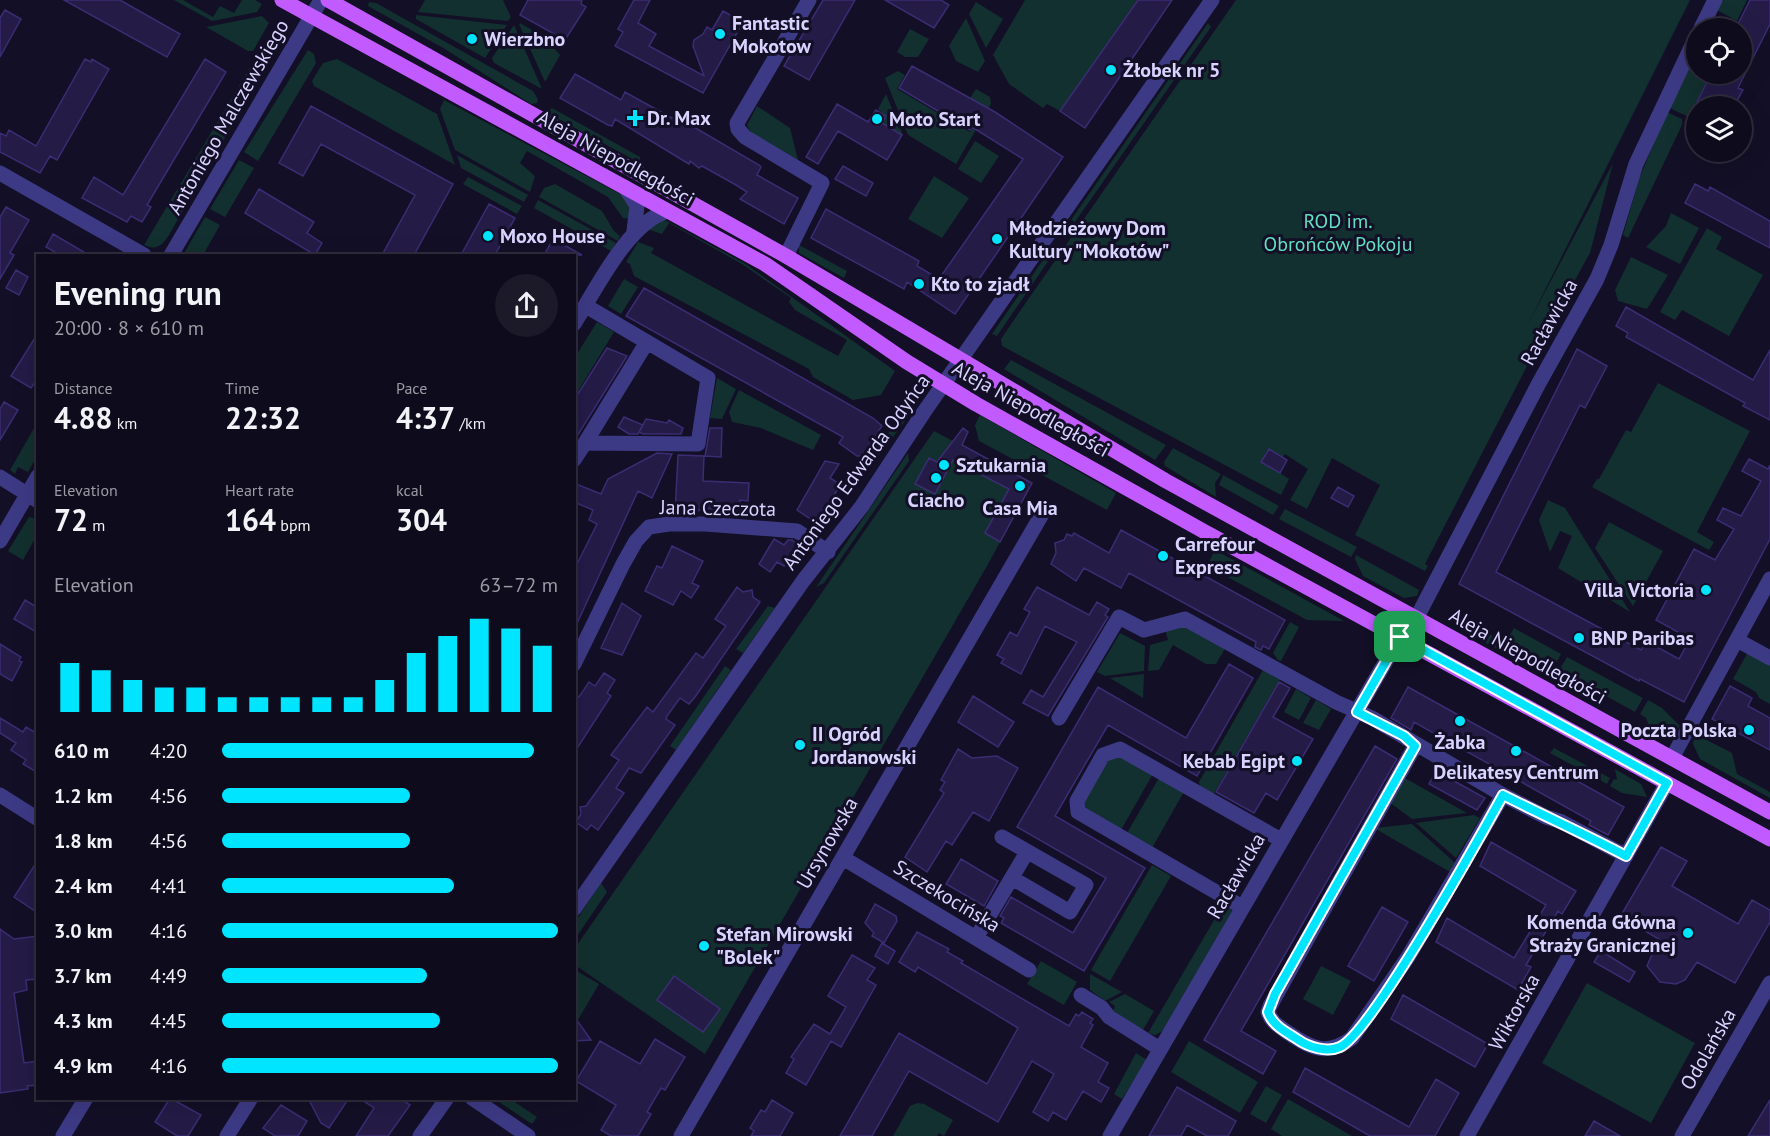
<!DOCTYPE html>
<html lang="en">
<head>
<meta charset="utf-8">
<style>
	body { margin:0; font-family:"PT Sans",sans-serif; background:#1c1929; color:#f1f3f6; height:100vh; display:flex; flex-direction:column; font-size:22px; white-space:nowrap }
	* { box-sizing:border-box; margin:0 }
	p { font-size:20px; color:#9b9ba3 }
	.icon { flex:none; width:33px; height:33px; fill:none; stroke:currentColor; stroke-width:2; stroke-linecap:round; stroke-linejoin:round }
	.map { position:relative; flex:1; overflow:hidden }
	.drawer { position:absolute; left:36px; top:254px; width:540px; height:846px; display:flex; flex-direction:column; background:#0e0b1c; border-radius:0px; box-shadow:0 6px 24px #0002,0 0 0 2px #2e2b3b }
	.drawer>* { flex:none }
	.buttons { position:absolute; left:1686px; top:18px; display:grid; gap:12px }
	.buttons a { display:grid; place-items:center; width:66px; height:66px; border-radius:50%; background:#0e0b1c; box-shadow:0 6px 24px #0002,0 0 0 2px #2e2b3b; font-size:30px }
	.pin { position:absolute; display:grid; place-items:center; width:51px; height:51px; color:#fff; margin:-26px; border-radius:12px; box-shadow:0 3px 9px #0006 }
	.round { display:grid; place-items:center; flex:none; width:63px; height:63px; border-radius:32px; background:#1c1929 }
	.headline { display:flex; align-items:center; justify-content:space-between; height:102px; padding:0 18px }
	h1 { font-size:33px; font-weight:700; line-height:45px }
	.stats { display:grid; grid-template-columns:repeat(3,1fr); gap:9px; height:102px; padding:6px 18px }
	.stats div { display:grid; align-content:center }
	.stats b { font-size:30px; font-weight:700 }
	.stats small { font-size:16px; font-weight:400 }
	.stats p { font-size:16px }
	.chart { height:168px; padding:12px 18px }
	.chart p { display:flex; justify-content:space-between }
	.chart svg { width:100%; height:108px; margin-top:6px; stroke:#00e5ff; stroke-width:6 }
	ul { padding:0 18px; list-style:none; font-size:20px }
	li { display:grid; grid-template-columns:96px 72px 1fr; align-items:center; height:45px }
	li i { height:15px; border-radius:8px; background:#00e5ff }
	.map>svg:first-child { display:block }
	.green { fill:#12302f }
	.building { fill:#241b47; stroke:#3b2d73; stroke-width:1.5 }
	.lines { fill:none; stroke-linecap:round; stroke-linejoin:round }
	.minor { stroke:#3d3a85; stroke-width:15 }
	.major { stroke:#c25bff; stroke-width:15 }
	.route-casing { stroke:#fff; stroke-width:12 }
	.route { stroke:#00e5ff; stroke-width:8 }
	.poi-dot { fill:#00e5ff; stroke:#130f26; stroke-width:2 }
	.labels { text-anchor:middle; dominant-baseline:central; stroke-width:6; stroke-linejoin:round; paint-order:stroke }
	.poi-label { font-size:20px; font-weight:bold; fill:#d9d4ff; stroke:#130f26; text-anchor:start }
	.street-label { font-size:20px; fill:#d9d4ff; stroke:#130f26 }
	.park-label { font-size:20px; fill:#5fe0c0; stroke:#130f26 }
</style>
</head>
<body>
<div class="map">
<svg width="1770" height="1136" viewBox="0 0 1770 1136">
	<rect width="100%" height="100%" fill="#130f26"/>
	<path class="green" d="M174,0H183L213,17L220,6L234,13L242,0H255L262,4L257,12L212,21Z
		M425,0H503L511,17L508,21L418,12Z
		M1025,0H1137L1060,111L1047,104L1043,108L1009,84L993,55Z
		M1236,0H1690L1528,324L1613,163L1590,253L1527,366L1425,564L1428,566L1425,571L1355,535L1380,485L1332,458L1307,509L1290,500L1308,469L1285,454L1283,457L1268,449L1261,461L1289,479L1281,495L1002,346L1001,339L1018,314Z
		M1722,0H1747L1737,21L1717,10Z
		M369,2L376,3L533,91L538,99L537,103L531,104L445,49L368,6Z
		M976,2L1003,19L986,48L969,14Z
		M416,15L507,25L485,58L416,19Z
		M262,16L269,23L253,51H248L206,27Z
		M966,18L985,61L978,72L956,61L949,46Z
		M520,23L544,37L560,55L545,82L519,24Z
		M1208,23L1211,27L1075,222L1071,220Z
		M514,25L542,89L494,63L492,58Z
		M910,29L929,39L918,57H905L897,52Z
		M308,50L314,54L316,63L258,161L244,152Z
		M1696,51V74H1710L1689,117L1669,108Z
		M255,59L266,66L169,235C163,245 156,251 144,245Z
		M337,59L437,114L455,165L314,86L312,81L323,63Z
		M898,71L905,75L897,89L970,132L984,107L970,98L976,89L990,97L991,104L956,164L908,135L885,78Z
		M886,94L903,135L879,128L886,116L878,109Z
		M444,100L624,196L632,206L630,219L623,218L608,197L527,151L520,163L535,176L530,192L455,150L440,109Z
		M757,106L790,128L798,160L751,133L747,125Z
		M552,108L640,157V163L549,114L547,112Z
		M1667,112L1682,119V125L1628,238L1623,235L1639,179Z
		M975,141L999,156L981,183L958,169Z
		M457,155L528,195L524,202L461,168Z
		M239,160L254,168L225,217L210,209Z
		M934,176L969,198L942,238L908,219Z
		M468,177L522,206L517,214L463,184Z
		M555,184L602,211L614,231L620,236L618,241L539,197L544,188Z
		M538,200L616,243L611,251L534,208Z
		M1671,213L1699,228L1680,264L1646,247L1666,226Z
		M205,217L220,225L203,255H183Z
		M663,219L744,263L895,371L881,395L853,400L813,377L809,369L634,276L630,264L626,262L638,242L654,248L651,253L838,356L847,340L795,310L789,302L791,298L742,264L669,223L662,234L647,229Z
		M1707,228L1722,237L1716,249L1763,275L1729,336L1682,310L1675,320L1660,312Z
		M799,245L847,271L844,278L799,253Z
		M1045,257L1049,260L997,336L992,334Z
		M1631,257L1668,275L1647,309L1618,301L1615,290Z
		M624,279L638,287L621,314L608,306Z
		M597,322L614,332L575,396V357Z
		M1011,360L1166,445L1155,460L1004,369Z
		M717,378L736,389L722,419L710,418Z
		M1658,383L1750,431L1697,532L1714,542L1709,550L1592,487L1597,479H1599L1626,430L1631,432Z
		M739,390L821,435L813,450L761,428L732,422L729,412Z
		M980,415L1116,493L1107,510L979,441L975,425Z
		M900,417L905,421L872,465L868,462Z
		M37,423V456L28,472L18,467L15,474L10,470Z
		M934,431L1032,483L987,566L705,1054L575,965V948Z
		M1173,448L1221,474L1215,483L1216,497L1165,466L1164,462Z
		M908,453L909,461L824,583L816,587Z
		M1223,475L1279,506L1273,515L1219,485Z
		M1548,500L1565,508L1630,612L1558,568L1572,536L1560,531L1550,552L1539,520Z
		M1285,509L1357,547L1351,557L1279,519Z
		M29,517L37,519V535L23,560L8,551Z
		M1609,522L1663,551L1633,606L1595,548Z
		M1215,550L1344,621L1307,620L1207,566Z
		M1356,555L1419,590L1417,596L1404,598L1363,576L1355,559Z
		M768,606L775,608L743,653L736,649Z
		M1458,619L1503,641L1505,653L1454,626Z
		M1290,622L1299,627L1281,661L1278,660L1273,653Z
		M1178,628H1187L1226,647L1216,664H1206L1173,645L1159,670L1148,671L1150,645L1168,640L1165,630Z
		M1514,628L1561,654L1554,667L1506,642Z
		M1120,633L1145,646L1144,671L1105,676L1097,672Z
		M1748,652L1770,663V704L1759,698L1756,692L1733,679Z
		M1567,657L1643,698L1635,712L1559,670Z
		M725,666L731,670L676,750L670,746Z
		M1263,670L1280,679L1213,795L1200,787L1199,782Z
		M1144,674L1143,698L1110,678Z
		M1296,689L1311,698L1299,720L1284,712Z
		M1316,700L1331,709L1319,730L1303,723Z
		M1648,700L1662,708L1680,726C1673,736 1663,739 1652,733L1646,718L1640,714Z
		M1695,734L1732,753L1737,774L1770,792V798L1700,759L1693,744Z
		M1554,748L1610,778L1607,784L1550,753Z
		M1116,755L1154,772L1121,830L1084,810L1081,801L1104,763Z
		M1615,769L1641,784L1647,797L1622,793L1610,786L1614,779L1617,780Z
		M1160,776L1185,790L1152,848L1127,833Z
		M1403,777L1467,813L1412,819L1389,802Z
		M1474,815L1480,818L1456,858L1416,823Z
		M1412,824L1455,863L1450,872L1374,828Z
		M1152,865L1171,876L1110,981L1091,970Z
		M601,883L607,892L575,939V922Z
		M1224,903L1232,911L1163,1031L1155,1035L1148,1033Z
		M1041,961L1077,982L1064,1005L1027,984Z
		M1321,966L1351,981L1333,1015L1303,999Z
		M575,970L599,984L575,1025Z
		M1090,974L1122,992L1105,1001L1090,990Z
		M1587,983L1695,1043L1651,1123L1542,1063Z
		M1125,994L1154,1011L1143,1030L1113,1011L1115,1006L1109,1002Z
		M1189,1041L1258,1082L1240,1113L1171,1072Z
		M1136,1053L1147,1060L1122,1099L1114,1094Z
		M1266,1086L1282,1095L1266,1123L1250,1114Z
		M493,1098H509L537,1117L532,1124Z
		M1288,1099L1352,1136H1282L1271,1129Z
		M917,1103L924,1104L953,1120L944,1136L939,1133L937,1136H893L910,1106Z"/>
	<path class="building" d="M64,0H120L180,34L167,57Z
		M528,0H582L581,4L586,7L565,40L520,15Z
		M634,0H650L638,23L656,34L649,46L704,76L693,46L694,40L703,34L707,27L712,30L723,11L743,22L703,93L615,46L623,32L618,29Z
		M823,0H855L809,80L784,66Z
		M885,0H941L949,5L934,28Z
		M1138,0H1172L1085,128L1060,111Z
		M1750,0H1770V24L1738,88L1743,90L1734,106H1695L1711,74H1742V28H1736Z
		M5,10L21,19L0,57V18Z
		M85,59L91,62L92,59L109,69L57,160L50,156L40,173L0,152V133L6,136L9,130L36,146Z
		M205,59L226,72L147,205L151,207L142,222L131,216L127,222L82,198L94,177L123,195Z
		M912,66L995,112L1063,157L955,314L907,282L904,289L811,238L826,209L919,261L917,266L939,279L1023,159L972,127L970,130L899,88Z
		M575,74L621,100L625,92L672,118L675,116L759,165L761,167L757,175L798,198L784,224L740,199L747,192L736,185L702,166L699,168L690,161L689,164L615,119L612,126L608,125L560,98Z
		M837,104L868,122L876,110L886,116L882,123L902,135L887,160L838,131L818,164L806,157Z
		M311,106L453,184L414,255H382L415,195L321,144L303,176L279,163Z
		M843,166L873,183L866,196L835,179Z
		M1695,184L1708,191L1710,187L1770,221V248L1685,203Z
		M259,189L314,222L307,233L322,243L315,255L245,213Z
		M489,204L515,218L495,255H461Z
		M6,207L29,220L10,253L14,255L0,279V217Z
		M53,234L89,255H60L46,247Z
		M553,239L582,255H544Z
		M16,270L28,277L19,295L6,288Z
		M644,288L873,418L882,426L862,456H857L839,443L843,437L626,316Z
		M1626,307L1753,380L1770,350V420L1743,406L1745,403L1626,337L1628,333L1616,326Z
		M38,333V378L31,388L11,376Z
		M607,348L627,356L574,441V400Z
		M1577,349L1607,366L1585,408L1580,405L1496,572L1641,650L1646,641L1679,659L1686,646L1685,636L1656,620L1694,549L1715,560L1734,529L1717,520L1723,508L1741,516L1761,481L1742,471L1749,459L1768,469L1770,465V539L1684,702L1640,679L1639,681L1459,584Z
		M4,402L18,410L0,440V409Z
		M624,417L643,425L638,434H629L618,427Z
		M646,419L667,423L669,420L683,428L681,434H643L639,432Z
		M710,428H722L721,457L705,456Z
		M963,428L968,432L962,445L1032,483L1000,542L985,533L1009,489L953,460L935,494L915,484L929,458L937,462Z
		M1269,449L1287,460L1280,473L1261,462Z
		M657,453L672,454L652,498L638,491L574,630V570L597,524L589,520L593,510L574,502V483L601,494L608,479Z
		M678,455L704,456L703,481L749,483L748,501L740,500L739,512L704,508L691,514H675Z
		M825,461L839,464L830,478L841,485L815,522L797,510Z
		M1338,487L1354,496L1348,507L1331,498Z
		M1121,530L1285,620L1269,649L1263,646L1261,650L1255,647L1256,642L1129,573L1121,588L1084,568L1076,581L1051,564L1056,553L1055,543L1064,540L1067,534L1072,536L1074,533L1109,553Z
		M774,539L784,545L788,540H792L799,546L784,566L777,562L770,572L759,564Z
		M672,546L703,561L692,583L699,586L691,598L681,591L673,605L645,591L657,566L662,568Z
		M737,587L743,592L752,590L753,597L760,602L695,697L689,704L680,698L667,716L666,719L675,725L641,773L629,768L616,788L624,793L598,830L591,825L587,830L576,822L581,814L580,807L586,806L619,760L611,755L647,707L653,712L696,653L703,658L726,626L715,619Z
		M1037,587L1089,615L1097,602L1109,609L1105,615L1108,617L1048,716L1023,703L1031,690L1043,697L1077,642L1045,626L1021,674L1001,663L1004,659L997,655L1010,632L1017,636L1030,612L1024,609Z
		M25,600L38,608V633L14,619Z
		M622,603L641,616L622,655L601,648Z
		M0,644L21,657L19,661L22,662L12,681L0,674Z
		M1229,664L1253,678L1197,776L1108,725L1055,816L1145,868L1084,971L1001,923L1004,918L1000,916L1011,897L1073,933L1106,878L1017,827L1098,687L1186,738Z
		M604,673L615,680L607,693L611,696L574,753V693L579,697L589,682L595,686Z
		M1279,682L1290,688L1273,717L1313,739L1277,800L1266,793L1254,813L1216,792Z
		M1730,686L1752,698L1748,706L1770,718V750L1712,719Z
		M1408,687L1624,807L1608,835L1589,825L1591,821L1414,722L1411,730L1391,718Z
		M973,696L1014,722L998,747L958,722Z
		M0,718L23,732L26,727L38,734V773L23,764L26,760L11,750L16,743L0,733Z
		M1375,746L1397,759L1241,1031L1276,1051L1263,1074L1204,1040Z
		M958,749L972,758L997,756L1018,768L989,821L973,812L952,845L946,841L927,872L905,857L944,793L940,790L945,782L941,780Z
		M1436,771L1485,798L1477,810L1429,784Z
		M1491,842L1576,891L1562,914L1558,911L1526,965L1531,967L1518,990L1436,942L1447,918L1514,958L1546,905L1480,866Z
		M1661,847L1687,861L1672,886L1738,924L1752,900L1770,910V922L1735,983L1697,962L1685,980L1676,984L1660,982L1647,966L1659,939L1620,917Z
		M961,859L998,881L984,906L946,884Z
		M38,860V913L14,897Z
		M875,904L896,916L897,921L884,943L872,936L874,933L865,923Z
		M1382,907L1408,922L1374,981L1348,966Z
		M0,929L14,939L38,936V979L26,980L27,990L14,993L24,1063L37,1061L38,1085L27,1086L28,1089L0,1093Z
		M917,932L949,949L947,952L963,961L961,963L1069,1026L1076,1014L1079,1016L1082,1012L1093,1019L1090,1023L1093,1025L1081,1047L1108,1063L1098,1082L1109,1088L1101,1102L1083,1091L1066,1120L1053,1112L1048,1121L1033,1112L1054,1074L1032,1061L998,1122L909,1071L872,1136H840L899,1033L987,1084L1018,1028L918,967L915,972L899,962Z
		M882,943L895,951L888,964L875,956Z
		M1601,951L1635,972L1629,982L1594,962Z
		M852,955L875,968L867,980L876,985L841,1047L831,1041L806,1085L786,1073L794,1059L791,1057L814,1024L830,1034L846,1007L828,996Z
		M674,976L720,1009L703,1032L657,1000Z
		M1403,995L1488,1044L1475,1067L1391,1019Z
		M574,1016L591,1040L574,1041Z
		M655,1039L685,1057L665,1090L661,1088L647,1112L651,1114L638,1136H611L601,1130L616,1105L576,1081L600,1041L640,1064Z
		M1305,1068L1409,1127L1436,1079L1459,1093L1435,1136H1370L1293,1092Z
		M1177,1087L1236,1121L1228,1136H1207L1187,1125L1181,1136H1149Z
		M170,1098L201,1115L188,1136H177L155,1122Z
		M308,1098L320,1099L349,1098L329,1128L321,1123Z
		M359,1098H399L410,1105L388,1136H356L374,1108Z
		M772,1100L793,1113L780,1136H751L754,1131L750,1128L761,1110L765,1112Z
		M1770,1100V1136H1748Z
		M281,1105L307,1121L298,1136H275L263,1128Z
		M1594,1121L1620,1136H1585Z"/>
	<g class="lines">
		<path class="minor" d="M1701,28L1715,0
			M0,173L144,255
			M625,187L637,206L634,231
			M171,255L321,0
			M786,256L822,183L745,137L738,129L737,123L809,0
			M574,324C597,288 627,224 667,211
			M585,443L647,342
			M574,460L585,443L698,444L708,378L586,306
			M0,477L38,501
			M0,541L38,476
			M1416,619L1539,383L1597,279L1611,245L1636,164L1696,37
			M1737,640L1770,658
			M574,664L623,564L636,541L649,527L669,524H705L797,531L828,552
			M1059,718L1119,617L1144,630L1185,619L1336,702L1372,718L1503,795L1546,817L1562,822L1626,856
			M1415,746L1270,1006L1268,1012C1271,1022 1279,1026 1287,1032C1310,1048 1327,1057 1352,1038L1408,957L1503,795
			M1672,758L1770,579
			M0,795L38,819
			M1002,837L1086,885L1070,912L1012,878
			M843,858L1029,970
			M1242,907L1078,812L1077,801L1103,755L1120,749L1281,840
			M574,909L803,581L862,506L924,412L1212,0
			M976,938L1027,852
			M1081,995L1102,1008L1109,1017L1160,1049
			M472,1098L528,1136
			M63,1136L86,1098
			M227,1136L251,1098
			M420,1136L447,1098
			M681,1136L1045,509
			M1110,1136L1400,637
			M1467,1136L1667,783
			M1682,1136L1770,983"/>
		<path class="major" d="M282,0L765,264L907,362L976,404L1205,532L1770,839
			M328,0L786,256L1166,481L1770,812"/>
	</g>
	<g class="lines">
		<defs>
			<path id="route" d="M1400,637L1667,783L1626,856C1585,834 1544,816 1503,795C1481,835 1371,1033 1340,1047C1327,1053 1308,1047 1297,1039C1286,1032 1272,1025 1268,1012L1275,994L1415,746L1404,736L1357,712Z"/>
		</defs>
		<use href="#route" class="route-casing"/>
		<use href="#route" class="route"/>
	</g>
	<g class="poi-dot">
		<circle cx="720" cy="34" r="6"/>
		<circle cx="472" cy="39" r="6"/>
		<circle cx="1111" cy="70" r="6"/>
		<path d="M632 109h6v6h6v6h-6v6h-6v-6h-6v-6h6z"/>
		<circle cx="877" cy="119" r="6"/>
		<circle cx="488" cy="236" r="6"/>
		<circle cx="997" cy="239" r="6"/>
		<circle cx="919" cy="284" r="6"/>
		<circle cx="944" cy="465" r="6"/>
		<circle cx="936" cy="478" r="6"/>
		<circle cx="1020" cy="486" r="6"/>
		<circle cx="1163" cy="556" r="6"/>
		<circle cx="1706" cy="590" r="6"/>
		<circle cx="1579" cy="638" r="6"/>
		<circle cx="1460" cy="721" r="6"/>
		<circle cx="1749" cy="730" r="6"/>
		<circle cx="800" cy="745" r="6"/>
		<circle cx="1516" cy="751" r="6"/>
		<circle cx="1297" cy="761" r="6"/>
		<circle cx="1688" cy="933" r="6"/>
		<circle cx="704" cy="946" r="6"/>
	</g>
	<g class="labels">
		<g class="poi-label">
			<text x="732" y="23">Fantastic<tspan x="732" dy="23">Mokotow</tspan></text>
			<text x="484" y="39">Wierzbno</text>
			<text x="1123" y="70">Żłobek nr 5</text>
			<text x="647" y="118">Dr. Max</text>
			<text x="889" y="119">Moto Start</text>
			<text x="1009" y="228">Młodzieżowy Dom<tspan x="1009" dy="23">Kultury "Mokotów"</tspan></text>
			<text x="500" y="236">Moxo House</text>
			<text x="931" y="284">Kto to zjadł</text>
			<text x="956" y="465">Sztukarnia</text>
			<text x="936" y="500" text-anchor="middle">Ciacho</text>
			<text x="1020" y="508" text-anchor="middle">Casa Mia</text>
			<text x="1175" y="544">Carrefour<tspan x="1175" dy="23">Express</tspan></text>
			<text x="1694" y="590" text-anchor="end">Villa Victoria</text>
			<text x="1591" y="638">BNP Paribas</text>
			<text x="1737" y="730" text-anchor="end">Poczta Polska</text>
			<text x="812" y="734">II Ogród<tspan x="812" dy="23">Jordanowski</tspan></text>
			<text x="1460" y="742" text-anchor="middle">Żabka</text>
			<text x="1285" y="761" text-anchor="end">Kebab Egipt</text>
			<text x="1516" y="772" text-anchor="middle">Delikatesy Centrum</text>
			<text x="1676" y="922" text-anchor="end">Komenda Główna<tspan x="1676" dy="23">Straży Granicznej</tspan></text>
			<text x="716" y="934">Stefan Mirowski<tspan x="716" dy="23">"Bolek"</tspan></text>
		</g>
		<g class="street-label">
			<text transform="translate(228 117) rotate(-60)">Antoniego Malczewskiego</text>
			<text transform="translate(616 158) rotate(29)">Aleja Niepodległości</text>
			<text transform="translate(1549 322) rotate(-61)">Racławicka</text>
			<text transform="translate(1031 409) rotate(29)">Aleja Niepodległości</text>
			<text transform="translate(856 472) rotate(-54)">Antoniego Edwarda Odyńca</text>
			<text transform="translate(718 508) rotate(1)">Jana Czeczota</text>
			<text transform="translate(1528 656) rotate(29)">Aleja Niepodległości</text>
			<text transform="translate(827 843) rotate(-60)">Ursynowska</text>
			<text transform="translate(1236 876) rotate(-60)">Racławicka</text>
			<text transform="translate(947 896) rotate(31)">Szczekocińska</text>
			<text transform="translate(1514 1012) rotate(-61)">Wiktorska</text>
			<text transform="translate(1708 1049) rotate(-60)">Odolańska</text>
		</g>
		<g class="park-label">
			<text x="1338" y="221">ROD im.<tspan x="1338" dy="23">Obrońców Pokoju</tspan></text>
		</g>
	</g>
</svg>
<div class="buttons">
<a><svg class="icon" aria-label="locate" viewBox="0 0 24 24"><circle cx="12" cy="12" r="6"/><path d="M12 2v4M12 18v4M2 12h4M18 12h4"/></svg></a>
<a><svg class="icon" aria-label="layers" viewBox="0 0 24 24"><path d="M12 4l9 5-9 5-9-5zM3 14l9 5 9-5"/></svg></a>
</div>
<div class="pin" style="left:1400px;top:637px;background:#1e9e55"><svg class="icon" aria-label="arrive" viewBox="0 0 24 24"><path d="M6 21V4h12l-3 4 3 4H6"/></svg></div>
<section class="drawer">
<div class="headline"><div><h1>Evening run</h1><p>20:00 · 8 × 610 m</p></div><a class="round"><svg class="icon" aria-label="share" viewBox="0 0 24 24"><path d="M12 15V3M7 8l5-5 5 5M5 13v7h14v-7"/></svg></a></div>
<div class="stats">
<div><p>Distance</p><b>4.88<small> km</small></b></div>
<div><p>Time</p><b>22:32</b></div>
<div><p>Pace</p><b>4:37<small> /km</small></b></div>
</div>
<div class="stats">
<div><p>Elevation</p><b>72<small> m</small></b></div>
<div><p>Heart rate</p><b>164<small> bpm</small></b></div>
<div><p>kcal</p><b>304</b></div>
</div>
<div class="chart"><p><span>Elevation</span>63–72 m</p>
<svg viewBox="0 0 160 44" preserveAspectRatio="none"><path d="M5 44V24M15 44V27M25 44V31M35 44V34M45 44V34M55 44V38M65 44V38M75 44V38M85 44V38M95 44V38M105 44V31M115 44V20M125 44V13M135 44V6M145 44V10M155 44V17"/></svg>
</div>
<ul>
<li><b>610 m</b>4:20<i style="width:93%"></i></li>
<li><b>1.2 km</b>4:56<i style="width:56%"></i></li>
<li><b>1.8 km</b>4:56<i style="width:56%"></i></li>
<li><b>2.4 km</b>4:41<i style="width:69%"></i></li>
<li><b>3.0 km</b>4:16<i style="width:100%"></i></li>
<li><b>3.7 km</b>4:49<i style="width:61%"></i></li>
<li><b>4.3 km</b>4:45<i style="width:65%"></i></li>
<li><b>4.9 km</b>4:16<i style="width:100%"></i></li>
</ul>
</section>
</div>
</body>
</html>
